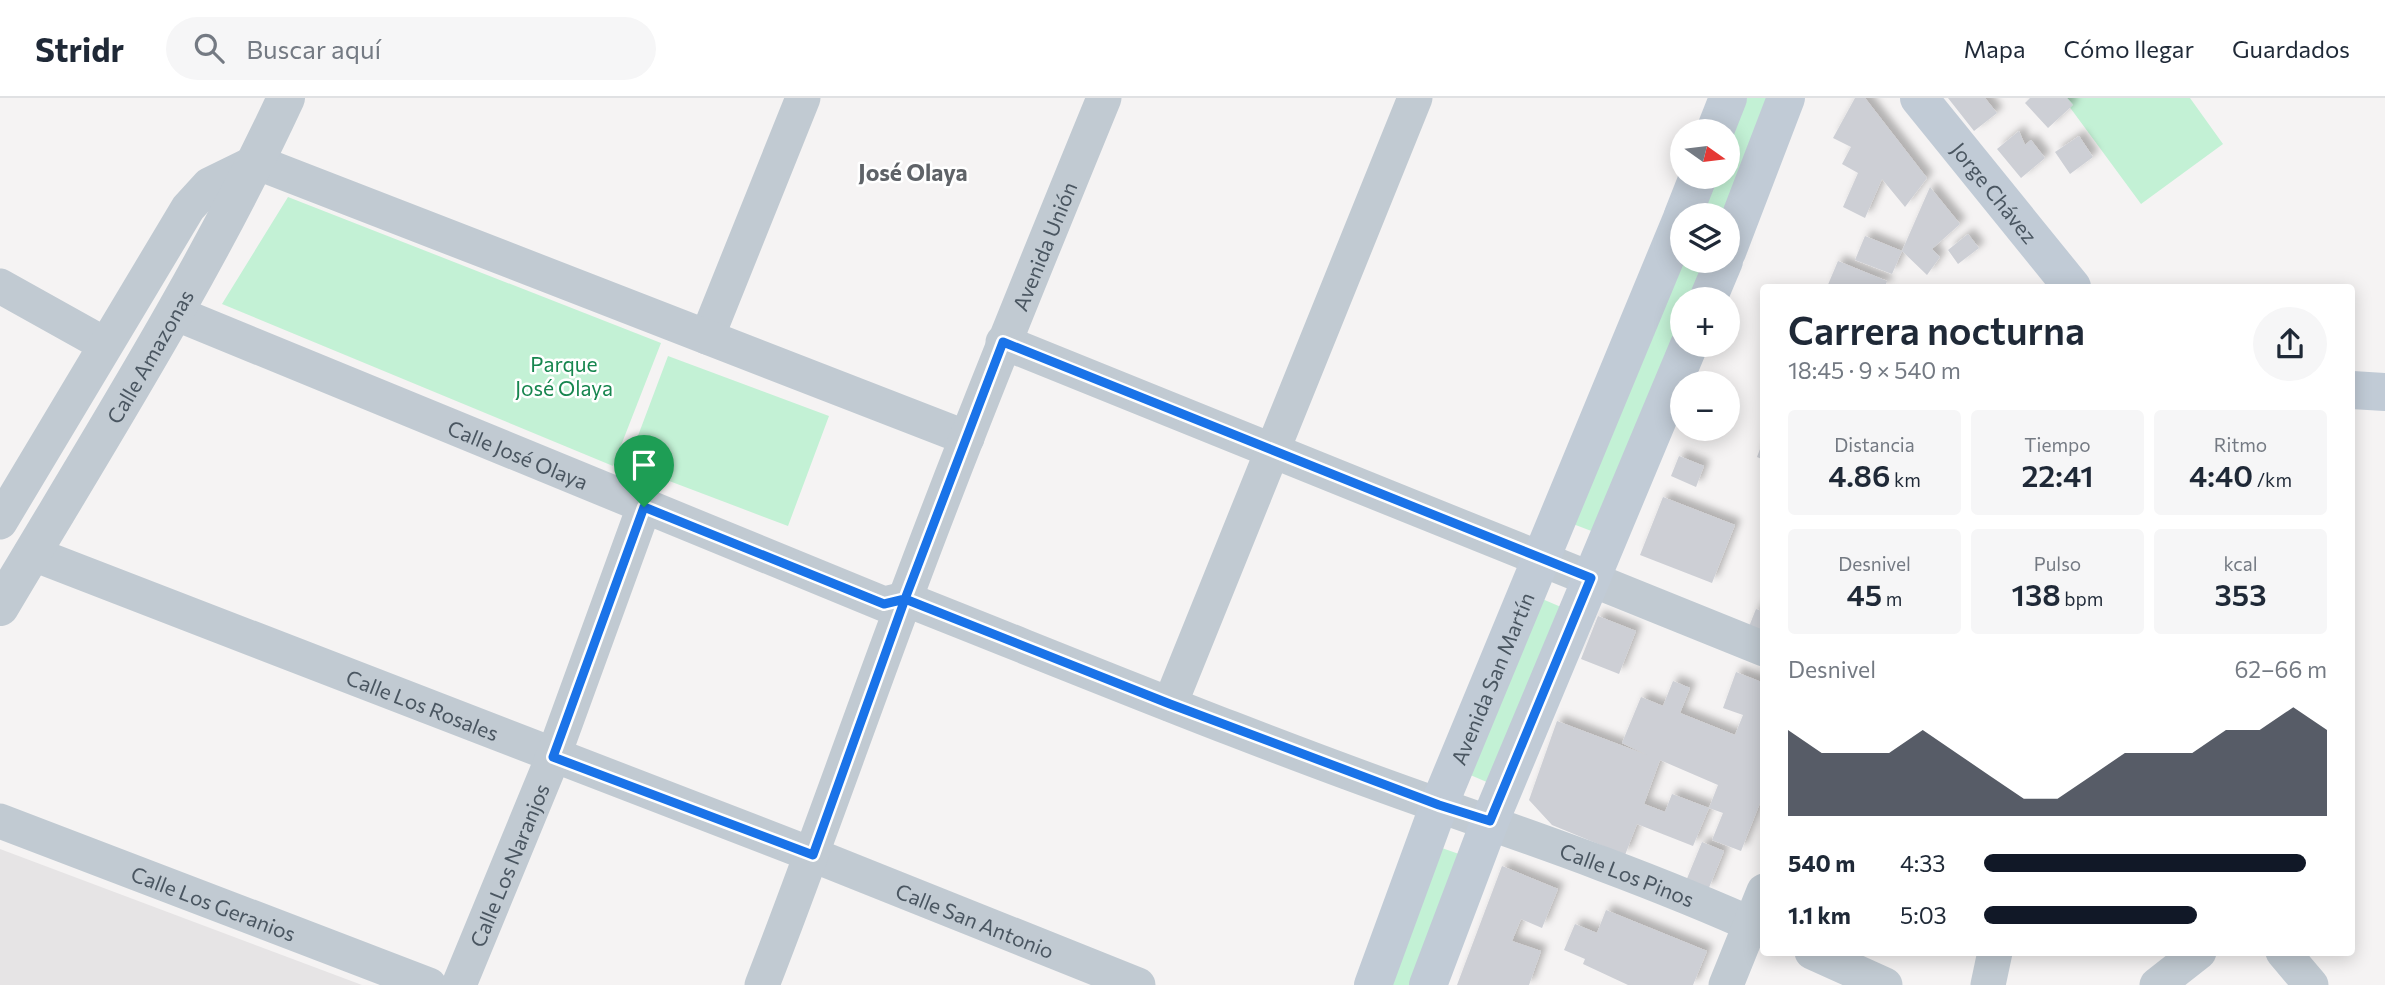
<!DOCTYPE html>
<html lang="es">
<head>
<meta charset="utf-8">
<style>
	body { margin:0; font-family:Commissioner,sans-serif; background:#f6f6f7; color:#1f2937; height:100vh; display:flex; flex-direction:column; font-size:26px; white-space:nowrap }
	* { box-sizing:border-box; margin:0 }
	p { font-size:23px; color:#747a83 }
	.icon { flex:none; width:38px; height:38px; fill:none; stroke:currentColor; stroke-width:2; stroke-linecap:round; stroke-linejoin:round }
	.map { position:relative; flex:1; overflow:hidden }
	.panel { position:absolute; left:1760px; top:186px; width:595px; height:672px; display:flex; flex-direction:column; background:#fff; border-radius:7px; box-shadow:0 4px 18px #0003 }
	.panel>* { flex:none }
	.needle { width:46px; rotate:104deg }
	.buttons { position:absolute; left:1670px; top:21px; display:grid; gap:14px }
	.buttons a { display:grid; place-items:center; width:70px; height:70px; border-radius:50%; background:#fff; box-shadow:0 4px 18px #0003; font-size:35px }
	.pin { position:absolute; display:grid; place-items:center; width:60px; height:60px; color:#fff; margin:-72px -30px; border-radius:50% 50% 50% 0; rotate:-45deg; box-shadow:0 0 7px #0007 }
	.pin .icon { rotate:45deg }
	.round { display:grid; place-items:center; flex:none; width:74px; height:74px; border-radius:37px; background:#f6f6f7 }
	.summary { display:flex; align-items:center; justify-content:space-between; height:119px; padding:0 28px }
	h1 { font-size:38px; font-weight:600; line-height:52px }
	.metrics { display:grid; grid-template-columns:repeat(3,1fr); gap:10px; height:119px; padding:7px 28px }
	.metrics div { display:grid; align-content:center; border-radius:7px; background:#f6f6f7; text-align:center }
	.metrics b { font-size:30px; font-weight:600 }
	.metrics small { font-size:19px; font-weight:400 }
	.metrics p { font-size:19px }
	.chart { height:196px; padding:14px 28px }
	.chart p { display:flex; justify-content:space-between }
	.chart svg { width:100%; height:126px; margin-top:7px; fill:#111827; opacity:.7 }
	ul { padding:0 28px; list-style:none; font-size:23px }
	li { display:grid; grid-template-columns:112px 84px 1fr; align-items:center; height:52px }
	li i { height:18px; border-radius:9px; background:#111827 }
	header { display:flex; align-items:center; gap:42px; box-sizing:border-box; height:98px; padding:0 35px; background:#fff; border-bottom:2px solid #e0e1e3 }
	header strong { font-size:33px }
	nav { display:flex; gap:38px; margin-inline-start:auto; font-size:24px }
	.search { width:490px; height:63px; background:#f6f6f7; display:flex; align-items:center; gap:18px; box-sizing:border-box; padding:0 24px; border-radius:38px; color:#747a83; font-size:26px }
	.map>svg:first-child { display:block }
	.education { fill:#e6e4e5 }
	.green { fill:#c3f1d5 }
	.building { fill:#cdcfd5; fill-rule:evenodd; filter:url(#shadow) }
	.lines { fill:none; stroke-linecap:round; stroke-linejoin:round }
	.minor { stroke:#c1cad2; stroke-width:35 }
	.tertiary { stroke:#c1cad2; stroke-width:38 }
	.secondary { stroke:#c1cbd6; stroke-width:38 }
	.route-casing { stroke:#fff; stroke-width:14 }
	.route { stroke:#1a73e8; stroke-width:9 }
	.labels { text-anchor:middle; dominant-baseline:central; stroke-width:5; stroke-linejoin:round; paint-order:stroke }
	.street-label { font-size:21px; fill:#4a5661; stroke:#fff }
	.park-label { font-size:21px; fill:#17864f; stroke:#fff }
	.neighbourhood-label { font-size:23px; font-weight:bold; fill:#5f6368; stroke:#fff }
</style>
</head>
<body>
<header>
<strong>Stridr</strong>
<div class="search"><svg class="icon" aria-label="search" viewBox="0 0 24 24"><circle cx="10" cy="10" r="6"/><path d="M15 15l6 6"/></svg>Buscar aquí</div>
<nav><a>Mapa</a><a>Cómo llegar</a><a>Guardados</a></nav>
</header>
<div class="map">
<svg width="2385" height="887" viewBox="0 0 2385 887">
	<defs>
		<filter id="shadow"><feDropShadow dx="6" dy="-6" stdDeviation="3.5" flood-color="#0004"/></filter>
	</defs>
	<rect width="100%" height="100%" fill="#f5f3f3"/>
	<path class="education" d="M0,751L362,887H0Z"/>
	<path class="green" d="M1747,0H1769L1725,117H1701L1716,79H1727V51Z
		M2063,0H2190L2223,46L2141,106Z
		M288,99L661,245L613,368L222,206Z
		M1683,163H1707L1692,201H1682V225L1594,434L1573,426Z
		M668,258L829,318L788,428L627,367Z
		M1540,500L1561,509L1489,685L1468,676Z
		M1439,749L1459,756L1411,887H1388Z"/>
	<path class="building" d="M1855,0H1865L1927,80L1905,109L1882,81L1865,120L1843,109L1858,75L1842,66L1851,49L1833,40Z
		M1948,0H1985L1997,15L1974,33Z
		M2030,0H2067L2073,7L2048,30L2025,5Z
		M2019,33L2025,47L2031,42L2045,60L2021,80L1997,51Z
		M2079,38L2093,59L2070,76L2055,54Z
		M1930,89L1960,126L1932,151L1940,159L1927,177L1902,153Z
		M1968,136L1979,150L1958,166L1948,152Z
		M1865,138L1902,153L1892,176L1855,162Z
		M1838,163L1887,183L1885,189H1827Z
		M1764,340V362L1757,359Z
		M1679,358L1704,368L1696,389L1671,378Z
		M1663,399L1735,427L1712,485L1640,457Z
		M1756,511L1764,514V543L1746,536Z
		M1598,518L1636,533L1619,576L1581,561Z
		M1736,574L1764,585V695L1741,753L1712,742L1723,715L1709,710L1693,748L1637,726L1625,757L1552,727L1529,702L1557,623L1647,657L1622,645L1641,599L1663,608L1673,583L1690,590L1680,615L1735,637L1743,617L1723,610ZM1660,662L1718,687L1709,710L1672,696L1665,714L1644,706Z
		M1702,744L1724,753L1708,792L1686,783Z
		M1502,768L1558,791L1542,830L1521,821L1512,843L1541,853L1529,887H1457Z
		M1606,812L1707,853L1693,887H1628L1583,866L1585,861L1564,852L1575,826L1597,835Z"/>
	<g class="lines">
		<g class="minor">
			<path d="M0,188L104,246"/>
			<path id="s1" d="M175,215L884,506L905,501C1082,571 1258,644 1438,707C1547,745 1658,784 1764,832"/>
			<path d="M707,239L803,0"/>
			<path d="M1003,244L1764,551"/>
			<path d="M0,424L188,110L209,87L256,64L967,340"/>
			<path id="s2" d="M31,455L813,757L1138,887"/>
			<path d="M1170,606L1415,0"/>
			<path id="s3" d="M0,723L429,887"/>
			<path d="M1812,854L1885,887"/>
			<path d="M2283,854L2311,887"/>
			<path id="s4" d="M459,887L553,659L644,409"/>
			<path id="s5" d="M762,887C812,759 857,629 905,501C968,332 1036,166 1104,0"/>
			<path d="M1726,887L1764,793"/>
			<path d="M1988,887L1995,854"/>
			<path d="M2157,887L2199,854"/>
		</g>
		<path class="tertiary" id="s6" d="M0,509C99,342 204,177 286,0"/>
		<g class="secondary">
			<path id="s7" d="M1919,0L2072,189"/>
			<path d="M1715,33L1728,0"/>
			<path d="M1683,117L1698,79"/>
			<path d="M1727,154L1786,0"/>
			<path d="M1708,201L1724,163"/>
			<path d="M2352,292L2385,294"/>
			<path id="s8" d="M1373,887L1439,707L1682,120"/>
			<path d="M1428,887L1490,723L1689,247"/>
		</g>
	</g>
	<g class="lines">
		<defs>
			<path id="route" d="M644,409L884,506L905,501L1170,606L1439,707L1490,723L1591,480L1003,244L905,501L813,757L553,659L644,409"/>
		</defs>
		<use href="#route" class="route-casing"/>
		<use href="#route" class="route"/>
	</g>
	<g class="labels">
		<g class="street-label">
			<text stroke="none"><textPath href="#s7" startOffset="121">Jorge Chávez</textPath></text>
			<text stroke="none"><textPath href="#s5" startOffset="791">Avenida Unión</textPath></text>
			<text stroke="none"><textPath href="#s6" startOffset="292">Calle Amazonas</textPath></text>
			<text stroke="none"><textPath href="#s1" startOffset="371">Calle José Olaya</textPath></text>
			<text stroke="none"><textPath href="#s8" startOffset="329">Avenida San Martín</textPath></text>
			<text stroke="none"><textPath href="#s2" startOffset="420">Calle Los Rosales</textPath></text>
			<text stroke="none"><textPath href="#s4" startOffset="130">Calle Los Naranjos</textPath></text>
			<text stroke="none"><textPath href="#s1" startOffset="1561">Calle Los Pinos</textPath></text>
			<text stroke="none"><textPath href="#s3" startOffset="229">Calle Los Geranios</textPath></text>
			<text stroke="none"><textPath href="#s2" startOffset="1013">Calle San Antonio</textPath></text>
		</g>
		<g class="park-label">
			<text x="564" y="265">Parque<tspan x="564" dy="24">José Olaya</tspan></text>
		</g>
		<g class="neighbourhood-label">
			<text x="913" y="74">José Olaya</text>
		</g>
	</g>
</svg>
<div class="buttons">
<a><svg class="needle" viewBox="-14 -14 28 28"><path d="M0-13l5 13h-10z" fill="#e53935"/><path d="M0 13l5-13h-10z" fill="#747a83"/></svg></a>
<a><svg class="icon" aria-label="layers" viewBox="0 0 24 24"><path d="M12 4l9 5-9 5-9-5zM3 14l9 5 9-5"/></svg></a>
<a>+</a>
<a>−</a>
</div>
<div class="pin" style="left:644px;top:409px;background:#1e9e55"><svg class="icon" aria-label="arrive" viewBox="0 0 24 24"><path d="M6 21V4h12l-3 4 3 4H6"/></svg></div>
<section class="panel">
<div class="summary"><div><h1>Carrera nocturna</h1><p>18:45 · 9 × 540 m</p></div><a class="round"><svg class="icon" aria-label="share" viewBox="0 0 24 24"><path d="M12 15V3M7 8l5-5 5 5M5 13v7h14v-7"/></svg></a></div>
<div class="metrics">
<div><p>Distancia</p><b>4.86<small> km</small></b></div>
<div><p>Tiempo</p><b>22:41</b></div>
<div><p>Ritmo</p><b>4:40<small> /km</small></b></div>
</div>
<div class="metrics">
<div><p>Desnivel</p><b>45<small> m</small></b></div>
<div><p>Pulso</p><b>138<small> bpm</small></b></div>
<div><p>kcal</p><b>353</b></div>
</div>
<div class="chart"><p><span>Desnivel</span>62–66 m</p>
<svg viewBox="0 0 160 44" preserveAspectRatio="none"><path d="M0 44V14L10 22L20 22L30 22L40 14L50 22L60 30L70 38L80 38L90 30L100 22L110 22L120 22L130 14L140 14L150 6L160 14V44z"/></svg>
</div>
<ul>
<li><b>540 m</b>4:33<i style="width:94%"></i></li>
<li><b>1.1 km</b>5:03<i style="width:62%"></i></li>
</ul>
</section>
</div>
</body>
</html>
